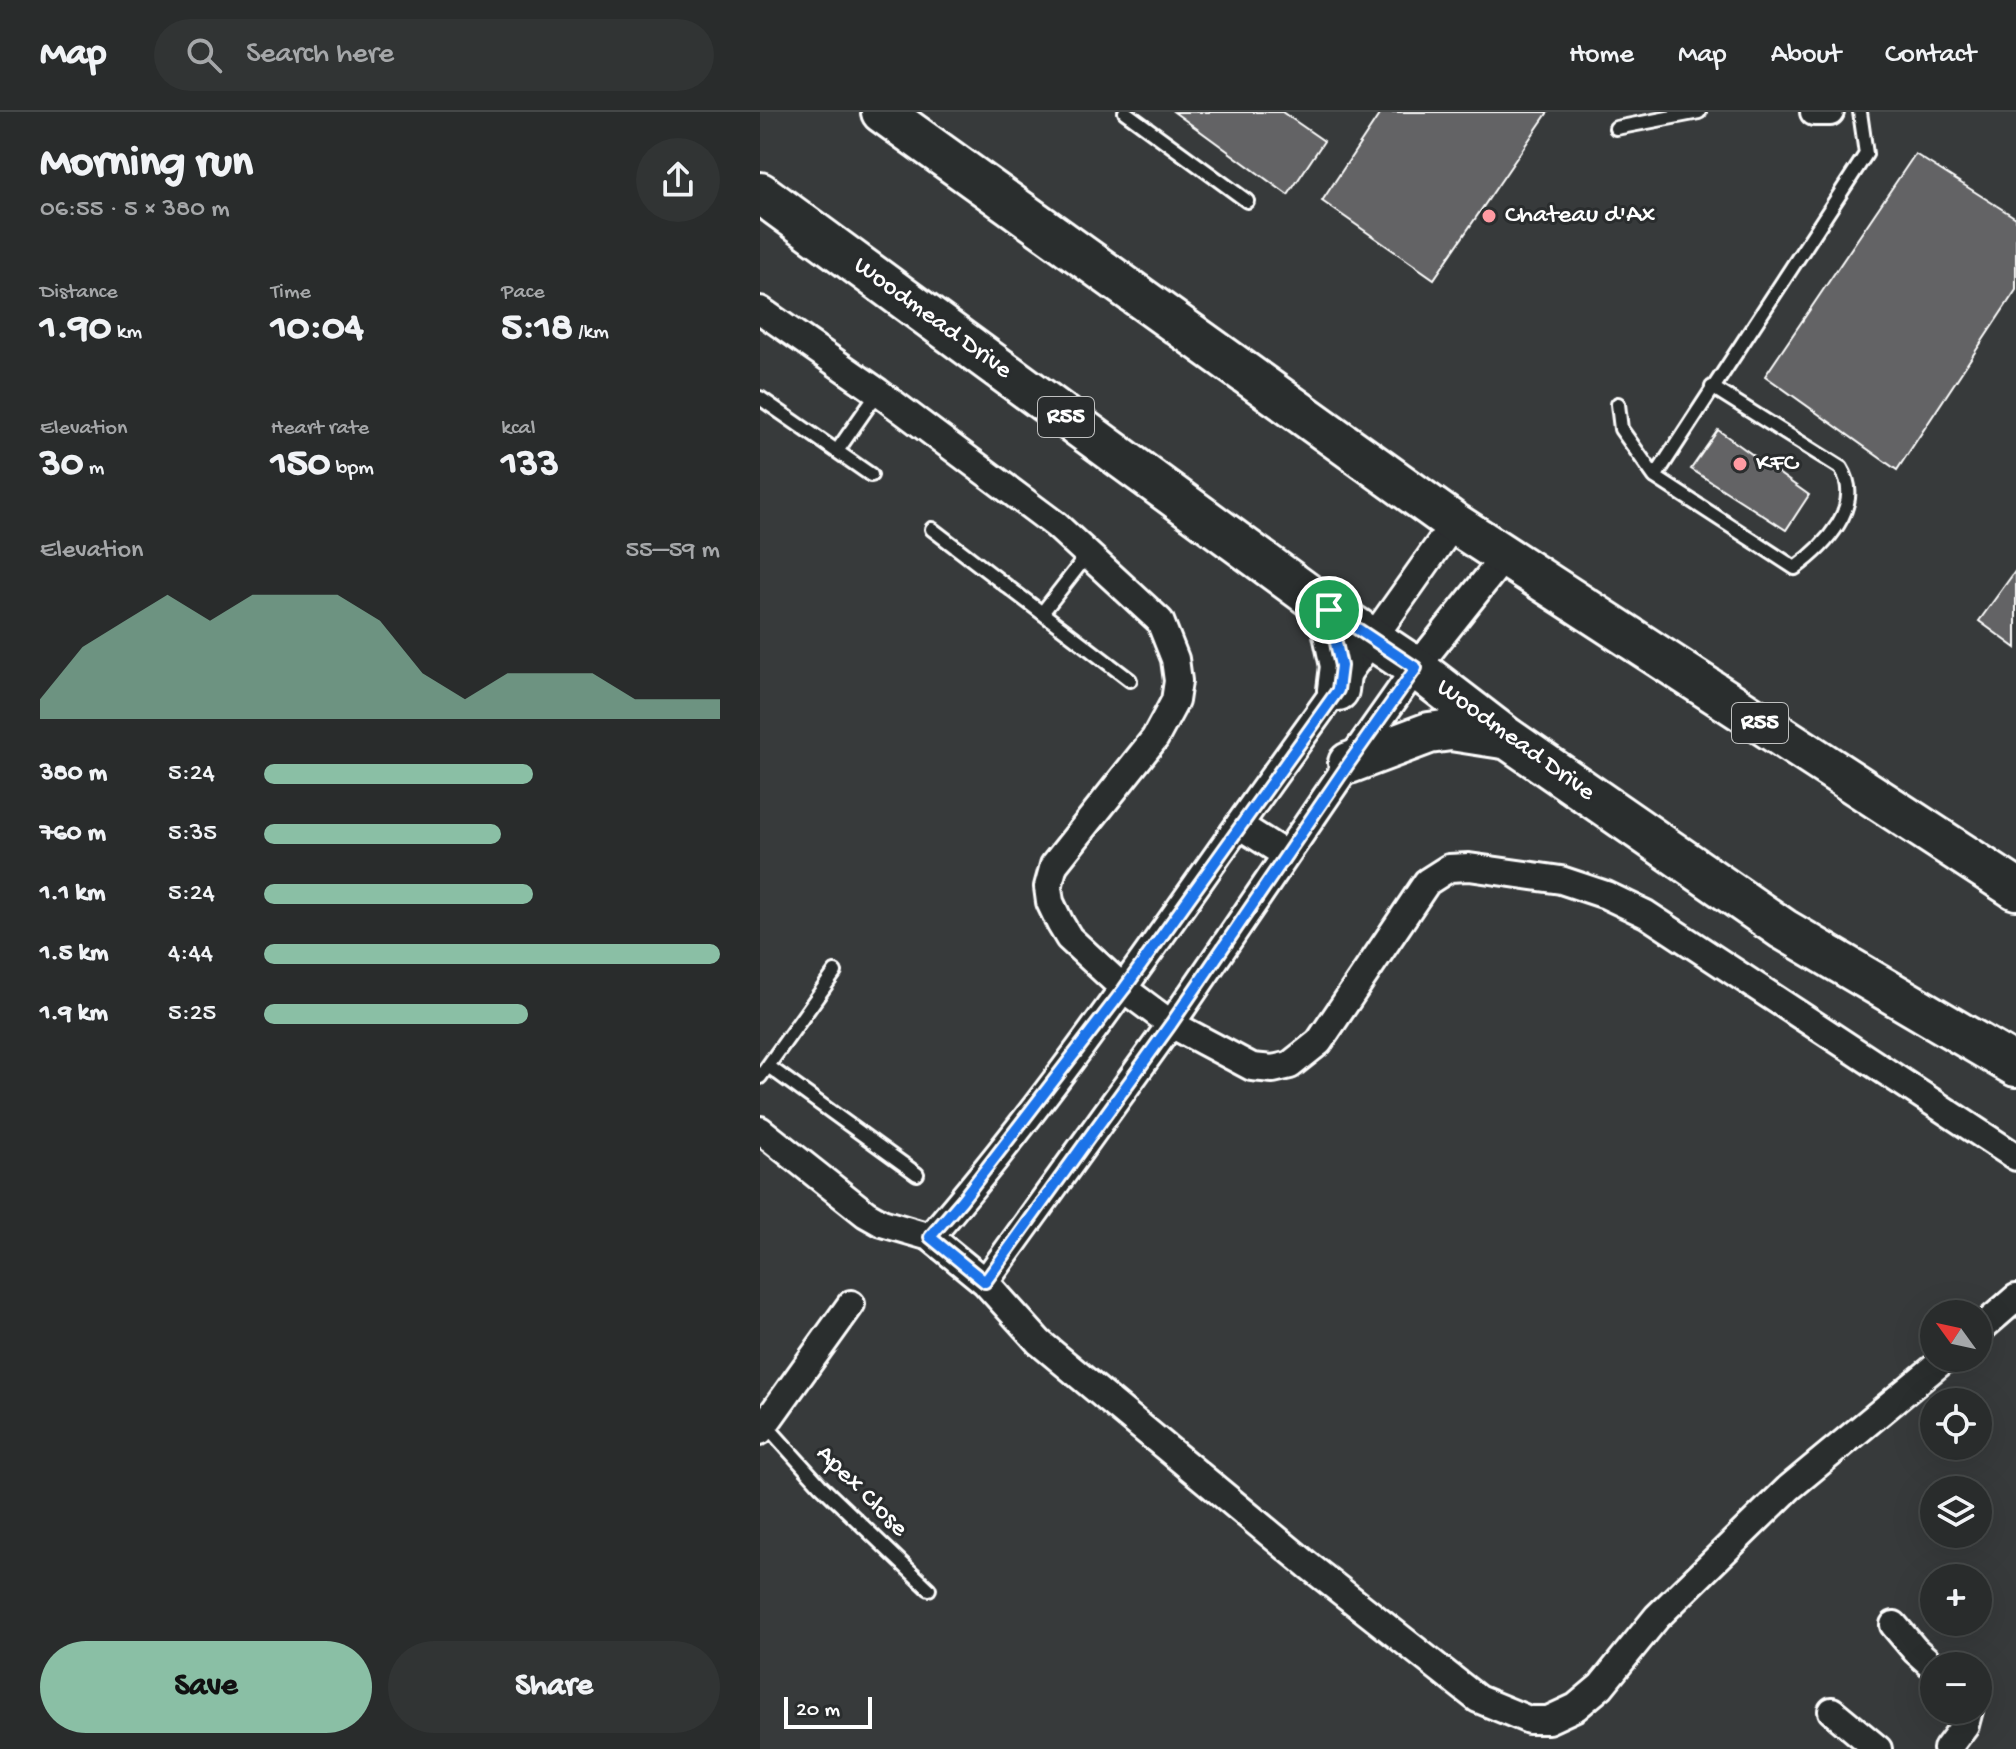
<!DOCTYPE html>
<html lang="en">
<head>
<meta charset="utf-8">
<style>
	body { margin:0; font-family:"Gochi Hand",sans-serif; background:#313434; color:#f1f3f6; height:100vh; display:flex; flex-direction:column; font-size:30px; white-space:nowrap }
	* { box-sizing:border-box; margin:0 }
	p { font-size:26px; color:#a5a7a9 }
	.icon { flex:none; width:44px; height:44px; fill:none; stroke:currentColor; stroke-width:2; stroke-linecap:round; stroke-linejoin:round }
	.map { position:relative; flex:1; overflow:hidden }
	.drawer { display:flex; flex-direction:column; background:#292c2c; width:760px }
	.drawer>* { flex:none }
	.needle { width:52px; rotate:303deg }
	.tools { position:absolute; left:1160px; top:1188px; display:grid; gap:16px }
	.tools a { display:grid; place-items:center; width:72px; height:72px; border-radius:50%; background:#292c2c; box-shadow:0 8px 32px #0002,0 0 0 2px #454848; font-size:40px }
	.scale { position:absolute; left:24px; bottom:20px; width:88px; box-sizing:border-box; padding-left:8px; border:4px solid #fff; border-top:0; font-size:22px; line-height:28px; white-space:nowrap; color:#fff; -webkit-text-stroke:6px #2a2d2e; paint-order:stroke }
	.pin { position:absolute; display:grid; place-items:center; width:68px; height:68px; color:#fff; margin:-34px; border:4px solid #fff; border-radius:50%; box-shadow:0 2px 8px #0007 }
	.round { display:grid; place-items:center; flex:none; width:84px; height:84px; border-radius:42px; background:#313434 }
	.headline { display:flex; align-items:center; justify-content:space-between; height:136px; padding:0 40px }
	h1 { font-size:44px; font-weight:700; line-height:60px }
	.figures { display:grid; grid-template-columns:repeat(3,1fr); gap:12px; height:136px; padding:8px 40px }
	.figures div { display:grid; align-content:center }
	.figures b { font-size:40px; font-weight:700 }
	.figures small { font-size:22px; font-weight:400 }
	.figures p { font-size:22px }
	.chart { height:224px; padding:16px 40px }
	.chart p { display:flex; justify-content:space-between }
	.chart svg { width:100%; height:144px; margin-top:8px; fill:#8abfa5; opacity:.7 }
	.primary-button { display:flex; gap:16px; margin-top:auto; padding:16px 40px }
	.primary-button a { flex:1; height:92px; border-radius:48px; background:#8abfa5; color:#111; font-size:32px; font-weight:700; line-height:92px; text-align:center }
	.primary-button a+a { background:#313434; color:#f1f3f6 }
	ul { padding:0 40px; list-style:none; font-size:26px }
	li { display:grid; grid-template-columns:128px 96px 1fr; align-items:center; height:60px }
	li i { height:20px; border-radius:10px; background:#8abfa5 }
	header { display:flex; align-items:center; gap:48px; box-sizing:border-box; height:112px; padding:0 40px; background:#292c2c; border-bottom:2px solid #454848 }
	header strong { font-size:38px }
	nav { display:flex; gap:44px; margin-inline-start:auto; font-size:28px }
	.search { width:560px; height:72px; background:#313434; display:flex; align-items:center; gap:20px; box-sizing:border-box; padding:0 28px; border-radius:44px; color:#a5a7a9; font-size:30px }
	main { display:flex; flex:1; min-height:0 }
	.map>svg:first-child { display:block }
	.building { fill:#636465; stroke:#fff; stroke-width:2 }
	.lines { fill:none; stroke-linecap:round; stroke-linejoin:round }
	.lane-casing { stroke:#fff; stroke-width:18 }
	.street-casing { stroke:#fff; stroke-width:32 }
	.primary-casing { stroke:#fff; stroke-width:46 }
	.lane { stroke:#2a2d2e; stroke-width:12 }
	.street { stroke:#2a2d2e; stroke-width:26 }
	.primary { stroke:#2a2d2e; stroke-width:40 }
	.route-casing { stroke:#fff; stroke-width:16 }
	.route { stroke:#1a73e8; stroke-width:10 }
	.poi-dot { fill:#ff9aa2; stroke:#2a2d2e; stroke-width:3 }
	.labels { text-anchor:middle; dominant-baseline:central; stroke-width:6; stroke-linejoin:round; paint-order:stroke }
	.shield { fill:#2a2d2e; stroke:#bfc0c0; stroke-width:2 }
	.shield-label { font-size:24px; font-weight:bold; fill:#fff }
	.poi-label { font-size:26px; fill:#fff; stroke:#2a2d2e; text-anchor:start }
	.street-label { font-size:26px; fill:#fff; stroke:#2a2d2e }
</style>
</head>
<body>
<header>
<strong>Map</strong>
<div class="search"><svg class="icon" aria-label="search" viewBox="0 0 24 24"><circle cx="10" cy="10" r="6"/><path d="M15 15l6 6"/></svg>Search here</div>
<nav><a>Home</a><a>Map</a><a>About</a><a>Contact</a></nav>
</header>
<main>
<section class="drawer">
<div class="headline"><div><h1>Morning run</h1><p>06:55 · 5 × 380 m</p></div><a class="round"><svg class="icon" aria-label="share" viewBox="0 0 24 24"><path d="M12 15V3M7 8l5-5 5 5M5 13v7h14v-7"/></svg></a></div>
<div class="figures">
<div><p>Distance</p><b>1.90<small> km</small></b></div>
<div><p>Time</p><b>10:04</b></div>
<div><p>Pace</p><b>5:18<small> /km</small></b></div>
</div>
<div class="figures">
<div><p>Elevation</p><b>30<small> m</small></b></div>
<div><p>Heart rate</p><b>150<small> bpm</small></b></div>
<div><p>kcal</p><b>133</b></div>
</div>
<div class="chart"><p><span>Elevation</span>55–59 m</p>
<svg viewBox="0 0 160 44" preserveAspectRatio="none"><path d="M0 44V38L10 22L20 14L30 6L40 14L50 6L60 6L70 6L80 14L90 30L100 38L110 30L120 30L130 30L140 38L150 38L160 38V44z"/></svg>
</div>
<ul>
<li><b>380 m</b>5:24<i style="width:59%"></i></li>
<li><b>760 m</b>5:35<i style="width:52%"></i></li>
<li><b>1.1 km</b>5:24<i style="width:59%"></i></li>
<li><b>1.5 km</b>4:44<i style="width:100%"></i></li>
<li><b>1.9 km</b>5:25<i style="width:58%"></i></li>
</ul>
<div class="primary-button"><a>Save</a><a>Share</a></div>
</section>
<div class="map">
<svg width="1256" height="1637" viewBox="0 0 1256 1637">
	<rect width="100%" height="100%" fill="#373a3b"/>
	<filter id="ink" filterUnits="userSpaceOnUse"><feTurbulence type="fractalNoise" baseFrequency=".0125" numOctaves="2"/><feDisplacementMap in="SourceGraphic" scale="16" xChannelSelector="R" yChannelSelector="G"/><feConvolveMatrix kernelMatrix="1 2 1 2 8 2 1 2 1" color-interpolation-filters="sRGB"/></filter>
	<g filter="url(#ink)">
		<path class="building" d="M414,0H522L564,29L528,83Z
			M621,0H788L674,167L562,89Z
			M1155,42L1256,106V178L1137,358L1005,264Z
			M958,318L1049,383L1026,418L931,357Z
			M1256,458V536L1219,509Z"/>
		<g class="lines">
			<defs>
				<path id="lane" d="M365,0L487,89
					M856,16L939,0
					M0,286L111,363
					M858,292L861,317L895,365L1106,42L1100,0
					M77,339L118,280
					M895,365L1035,456C1064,435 1105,394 1081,356L952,275
					M172,417L370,568
					M282,501L328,442
					M8,954L157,1062
					M0,965L75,860
					M5,1312L60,1373L169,1477"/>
				<path id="street" d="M1054,0H1070
					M0,198L118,280L296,413L400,509L415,547L418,569L415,589L395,626L294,753L288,775L290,790L300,811L309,826L364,877L411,912L492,955L513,957L530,953L559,930L667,770L689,756L709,755L801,768L846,783L886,802L1256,1045
					M479,713L526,743
					M0,1018L106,1102L122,1111L170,1125L225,1170L279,1230L549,1454L718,1587L769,1608H788L816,1595L841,1574L897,1505L1029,1376L1186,1246
					M170,1125C281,997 378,856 476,717C548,615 623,514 694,411
					M225,1170L411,912L589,651L656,556L745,444
					M1218,1219L1256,1186
					M0,1319L91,1192
					M1134,1513L1155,1538L1174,1555
					M1072,1599L1118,1637
					M1187,1637L1205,1613L1209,1598"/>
				<path id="primary" d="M122,0L694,411L1256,777
					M0,81L569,498L656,556L747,626L1023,817L1256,954
					M569,498L581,554L578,578
					M589,651L669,621L691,618L743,626"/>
			</defs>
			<use href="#lane" class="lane-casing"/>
			<use href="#street" class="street-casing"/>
			<use href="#primary" class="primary-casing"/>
			<use href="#lane" class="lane"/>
			<use href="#street" class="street"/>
			<use href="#primary" class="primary"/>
		</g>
	</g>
	<g class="lines" filter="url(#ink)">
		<defs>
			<path id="route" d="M569,498L656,556L589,651L411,912L225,1170L170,1125L202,1088L364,877L578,578L581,554Z"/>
		</defs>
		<use href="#route" class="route-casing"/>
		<use href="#route" class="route"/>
	</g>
	<g class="poi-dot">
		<circle cx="729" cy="104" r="8"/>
		<circle cx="980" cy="352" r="8"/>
	</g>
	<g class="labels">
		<g class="shield">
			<rect x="278" y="285" width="56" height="40" rx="6"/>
			<rect x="972" y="591" width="56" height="40" rx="6"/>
		</g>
		<g class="shield-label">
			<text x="306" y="305">R55</text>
			<text x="1000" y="611">R55</text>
		</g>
		<g class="poi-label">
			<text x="745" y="104">Chateau d'Ax</text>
			<text x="996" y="352">KFC</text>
		</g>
		<g class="street-label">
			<text transform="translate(172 207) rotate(36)">Woodmead Drive</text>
			<text transform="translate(755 629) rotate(36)">Woodmead Drive</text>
			<text transform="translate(101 1380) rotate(45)">Apex Close</text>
		</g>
	</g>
</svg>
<div class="tools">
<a><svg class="needle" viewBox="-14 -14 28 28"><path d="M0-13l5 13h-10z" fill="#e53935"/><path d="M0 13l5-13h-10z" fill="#a5a7a9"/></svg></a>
<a><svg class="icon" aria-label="locate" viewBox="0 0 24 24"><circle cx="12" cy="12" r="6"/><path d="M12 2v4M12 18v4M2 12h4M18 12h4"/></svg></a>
<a><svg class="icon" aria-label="layers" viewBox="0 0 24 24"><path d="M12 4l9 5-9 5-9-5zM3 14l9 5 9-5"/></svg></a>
<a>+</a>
<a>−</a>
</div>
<div class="scale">20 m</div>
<div class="pin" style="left:569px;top:498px;background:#1e9e55"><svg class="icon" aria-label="arrive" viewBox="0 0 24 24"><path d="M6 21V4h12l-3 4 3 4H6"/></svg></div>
</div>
</main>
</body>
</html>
